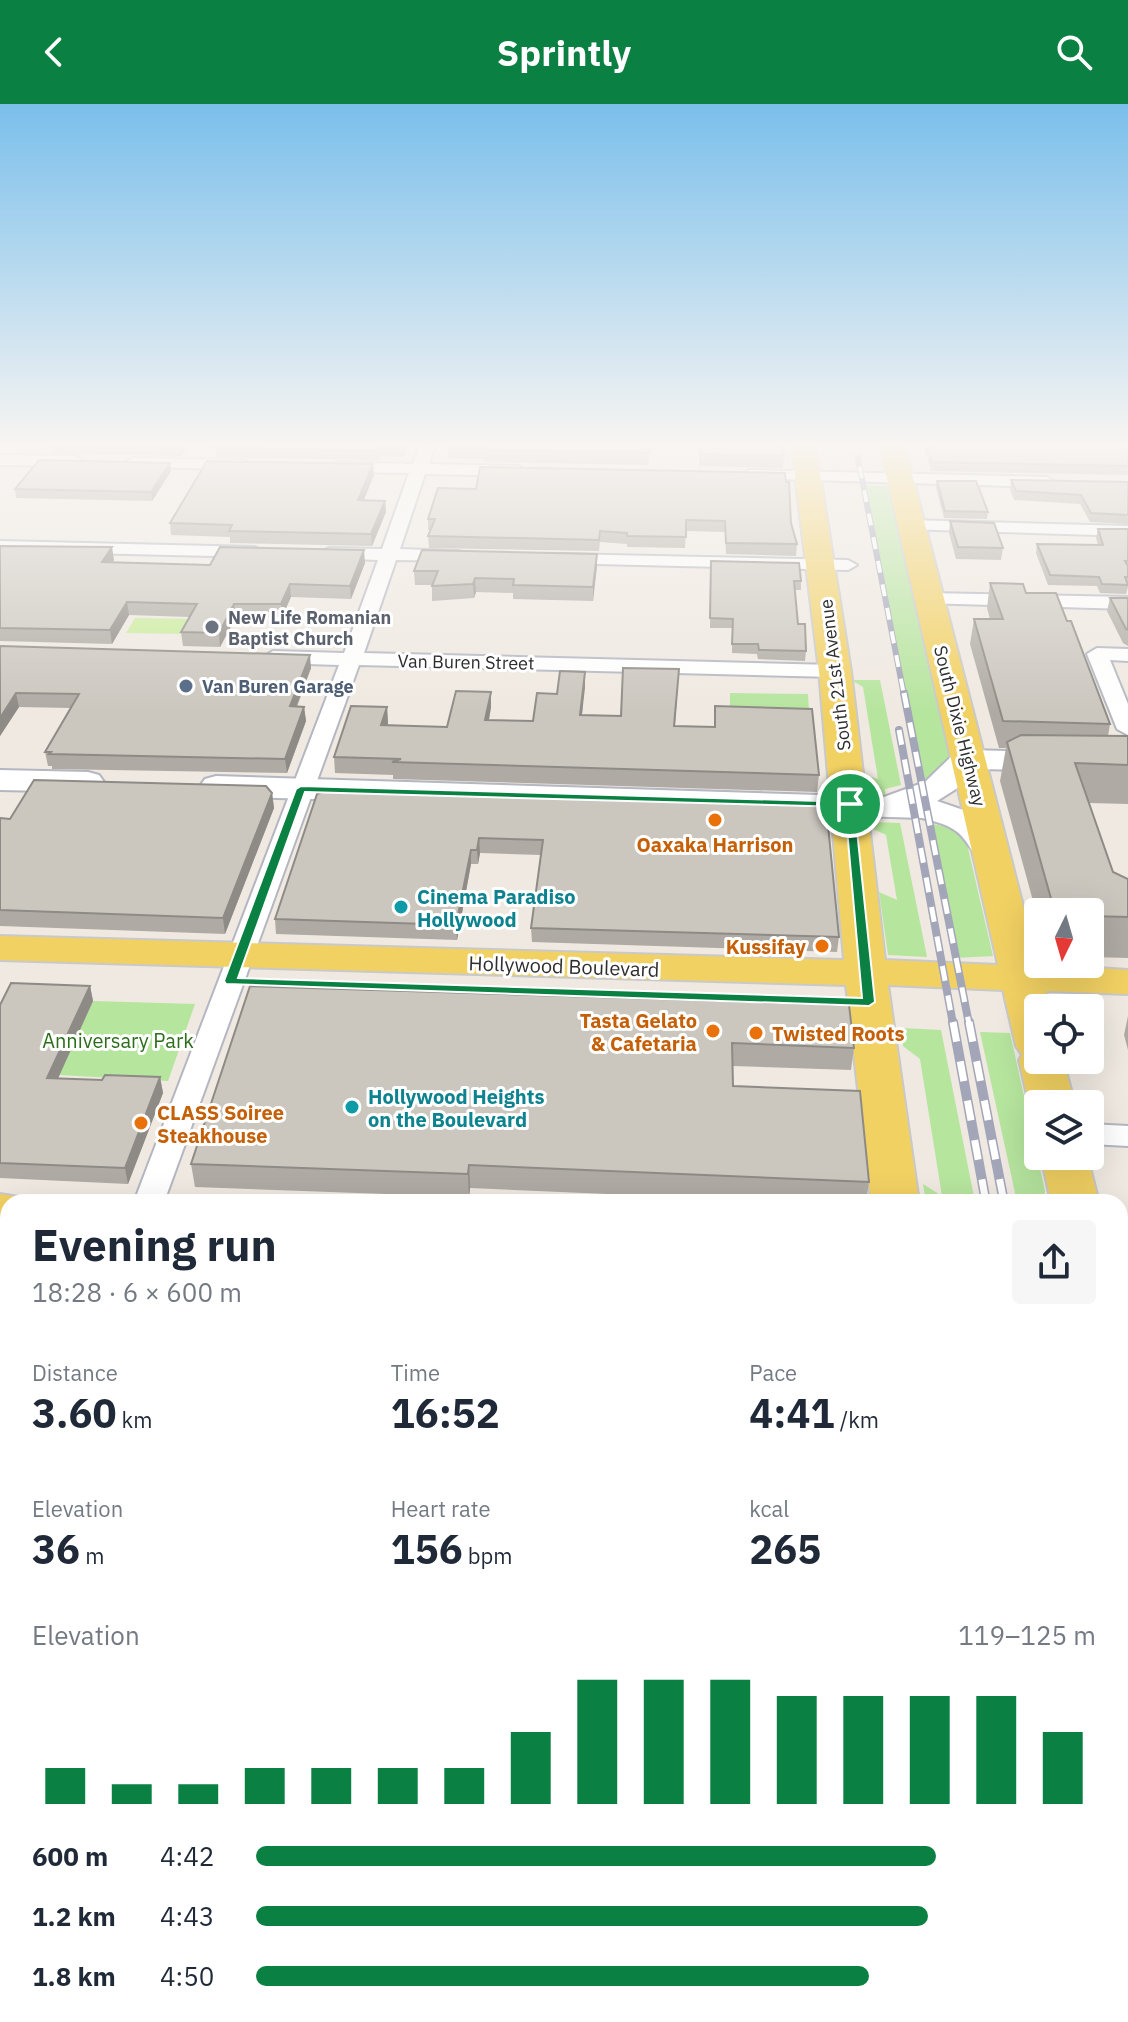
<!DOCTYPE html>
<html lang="en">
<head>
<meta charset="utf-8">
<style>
	body { margin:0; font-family:"IBM Plex Sans",sans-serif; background:#f6f6f7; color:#1f2937; height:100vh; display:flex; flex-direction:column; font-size:30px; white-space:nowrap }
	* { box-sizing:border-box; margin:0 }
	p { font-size:26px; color:#747a83 }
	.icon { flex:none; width:44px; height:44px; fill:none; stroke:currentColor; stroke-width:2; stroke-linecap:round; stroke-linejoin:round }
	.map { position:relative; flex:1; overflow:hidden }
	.side { position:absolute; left:0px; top:1090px; width:1128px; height:828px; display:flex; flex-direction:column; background:#fff; border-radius:24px 24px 0 0; box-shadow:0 8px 32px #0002 }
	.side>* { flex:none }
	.needle { width:52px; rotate:185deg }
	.tools { position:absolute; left:1024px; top:794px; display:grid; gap:16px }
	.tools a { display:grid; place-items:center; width:80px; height:80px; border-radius:8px; background:#fff; box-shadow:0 8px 32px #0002; font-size:40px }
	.pin { position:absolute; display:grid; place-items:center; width:68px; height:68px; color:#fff; margin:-34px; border:4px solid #fff; border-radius:50%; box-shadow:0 2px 8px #0007 }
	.round { display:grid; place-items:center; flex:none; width:84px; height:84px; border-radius:8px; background:#f6f6f7 }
	.head { display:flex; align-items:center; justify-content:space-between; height:136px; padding:0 32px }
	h1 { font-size:44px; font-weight:700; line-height:60px }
	.figures { display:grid; grid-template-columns:repeat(3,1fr); gap:12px; height:136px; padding:8px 32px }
	.figures div { display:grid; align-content:center }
	.figures b { font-size:40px; font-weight:700 }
	.figures small { font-size:22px; font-weight:400 }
	.figures p { font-size:22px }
	.chart { height:224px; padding:16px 32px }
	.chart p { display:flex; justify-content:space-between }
	.chart svg { width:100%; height:144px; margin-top:8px; stroke:#0b8043; stroke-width:6 }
	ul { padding:0 32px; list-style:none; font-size:26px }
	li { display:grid; grid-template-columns:128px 96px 1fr; align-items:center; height:60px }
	li i { height:20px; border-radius:10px; background:#0b8043 }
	header { display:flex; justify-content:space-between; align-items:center; height:104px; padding:0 32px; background:#0b8043; color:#fff; font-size:36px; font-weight:700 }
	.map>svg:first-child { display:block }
	.green { fill:#b6e59e }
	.pitch { fill:#c9ec9a }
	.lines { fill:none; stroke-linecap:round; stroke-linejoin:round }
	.minor-casing { stroke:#b4b7c1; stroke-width:4 }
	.secondary-casing { stroke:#b4b7c1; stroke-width:4 }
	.primary-casing { stroke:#c9c9c9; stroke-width:4 }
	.minor { fill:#fff; fill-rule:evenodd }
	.secondary { fill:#fff; fill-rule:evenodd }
	.primary { fill:#f2d163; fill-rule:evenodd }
	.rail-far3-casing { stroke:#a3a6b8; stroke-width:6 }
	.rail-far2-casing { stroke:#a3a6b8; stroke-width:8 }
	.rail-far1-casing { stroke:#a3a6b8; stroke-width:10 }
	.rail-casing { stroke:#a3a6b8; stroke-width:12 }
	.rail-far3 { stroke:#fff; stroke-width:4; stroke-dasharray:12; stroke-linecap:butt }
	.rail-far2 { stroke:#fff; stroke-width:5; stroke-dasharray:15; stroke-linecap:butt }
	.rail-far1 { stroke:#fff; stroke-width:7; stroke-dasharray:20; stroke-linecap:butt }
	.rail { stroke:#fff; stroke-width:9; stroke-dasharray:26; stroke-linecap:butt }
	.wall { fill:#afaba4 }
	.shaded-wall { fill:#8e8b86 }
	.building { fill:#cbc7bf; stroke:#8e8b86; stroke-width:2 }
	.route { fill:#0b8043; stroke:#fff; stroke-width:2; fill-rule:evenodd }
	.worship-dot { fill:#6b7280; stroke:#fff; stroke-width:3 }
	.service-dot { fill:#5c6f8a; stroke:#fff; stroke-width:3 }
	.food-dot { fill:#e8710a; stroke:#fff; stroke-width:3 }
	.culture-dot { fill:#0f9aa8; stroke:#fff; stroke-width:3 }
	.labels { text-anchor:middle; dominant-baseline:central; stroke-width:6; stroke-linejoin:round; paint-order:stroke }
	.far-worship-label { font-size:18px; font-weight:bold; fill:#5b616d; stroke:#fff; text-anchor:start }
	.far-street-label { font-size:18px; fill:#2e2e2e; stroke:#fff }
	.far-service-label { font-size:18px; font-weight:bold; fill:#4e5e75; stroke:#fff; text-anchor:start }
	.food-label { font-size:20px; font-weight:bold; fill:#c56008; stroke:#fff; text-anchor:end }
	.culture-label { font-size:20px; font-weight:bold; fill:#0d838f; stroke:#fff; text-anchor:start }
	.street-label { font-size:20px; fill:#2e2e2e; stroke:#fff }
	.park-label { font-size:20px; fill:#2c6e1b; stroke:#fff }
</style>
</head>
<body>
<header><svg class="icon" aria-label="back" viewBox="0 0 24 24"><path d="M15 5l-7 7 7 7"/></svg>Sprintly<svg class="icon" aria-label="search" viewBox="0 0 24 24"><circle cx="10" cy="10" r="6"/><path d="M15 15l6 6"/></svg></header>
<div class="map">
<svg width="1128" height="1918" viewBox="0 0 1128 1918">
	<rect width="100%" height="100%" fill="#efe9e1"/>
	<path class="green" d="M863,381L887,382L932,551L957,661L922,684Z
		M851,576H880L901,681L885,685L886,695L866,694L863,671L878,675L863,583Z
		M730,589L808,590L809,607L730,605Z
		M872,718L900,719L927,853L888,851L879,788L897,796L886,731L873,725Z
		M929,719L964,727L993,852L956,854Z
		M93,897L195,900L168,977L59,971Z
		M902,924L941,926L975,1098H926L923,1080L942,1092L920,955L903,942Z
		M980,928L1010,929L1045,1087L1043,1098H1017Z
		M1120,1376L1128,1410V1638L1120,1598Z
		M1120,1815L1128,1858V1918H1073L1072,1910H1120Z"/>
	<path class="pitch" d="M135,514L196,515L188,530L126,529Z"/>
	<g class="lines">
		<defs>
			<path id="minor" d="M420,339H436L429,360L519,362L527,367L519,372L425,370L400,445L459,447L468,452L459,457L396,456L364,549L835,561L845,567L835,573L359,561L164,1098H134L339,561L273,559L263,553L273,547L344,549L378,456L329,454L320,449L329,444L382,445L409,369L337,368L329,363L337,358L413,360Z
				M0,351L75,352L83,357L75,362L0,361Z
				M133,354L243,356L251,361L243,366L127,362L125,359Z
				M749,366L1047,373L1055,378L1047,383L743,374L741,371Z
				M910,416L1128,422V432L904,425L901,421Z
				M0,437L255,443L264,448L255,453L0,447Z
				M561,450L848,456L857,461L848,466L555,459L552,455L555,451Z
				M929,489L1128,493V505L922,499L920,495Z
				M1097,544L1128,545V557L1110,556L1128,600V631L1117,625L1087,550Z
				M1090,1020L1128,1022V1042L1090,1040Z
				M1120,1243H1128V1269H1120Z
				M0,1427H8V1509L0,1511V1460L7,1457H0Z"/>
			<path id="secondary" d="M967,646L1128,650V668L976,665L956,685L937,697L978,711L1008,748L1003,755C969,764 975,738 953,725C944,719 932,717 922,714L216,692L205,689L200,682L205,675L216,672L884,693L925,678L956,648Z
				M0,666L88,668L99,671L104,678L99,685L88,688L0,686Z
				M1120,1124L1128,1125V1157L1120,1156Z"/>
			<path id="primary" d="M791,339H815L851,567L885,856L998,861L879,339H904L1038,860L1128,866V890L1046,887L1050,904H1038V956H1063L1075,1000H1038V1011L1029,1000L1019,956L1022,951L1016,942L1003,886L888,881L919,1098H871L846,881L0,856V832L844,856L819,567Z
				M1041,1052H1087L1099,1098H1051Z
				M0,1090L25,1094L27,1098H8V1122H0Z
				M1120,1266L1128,1268V1338L1120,1336Z
				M963,1910H1037L1038,1918H964Z"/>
		</defs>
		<use href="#minor" class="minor-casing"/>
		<use href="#secondary" class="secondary-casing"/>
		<use href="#primary" class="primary-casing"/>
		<use href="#minor" class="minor"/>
		<use href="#secondary" class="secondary"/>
		<use href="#primary" class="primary"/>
		<defs>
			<path id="rail-far3" d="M855,339L904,591"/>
			<path id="rail-far2" d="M904,589L969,920
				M899,626L953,920"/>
			<path id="rail-far1" d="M953,918L986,1098
				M969,918L1004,1098"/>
			<path id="rail" d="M1120,1685L1128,1725
				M1120,1815L1128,1858"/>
		</defs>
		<use href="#rail-far3" class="rail-far3-casing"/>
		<use href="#rail-far2" class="rail-far2-casing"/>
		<use href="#rail-far1" class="rail-far1-casing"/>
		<use href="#rail" class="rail-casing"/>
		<use href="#rail-far3" class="rail-far3"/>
		<use href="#rail-far2" class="rail-far2"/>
		<use href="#rail-far1" class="rail-far1"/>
		<use href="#rail" class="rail"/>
	</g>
	<path class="wall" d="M0,339H189L181,352L53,349L52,344L0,342Z
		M203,339H408L403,353L381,352L380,356L217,353V348Z
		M650,339L648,361L484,358V355L448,354L447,342Z
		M699,339H783L784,352L783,364L699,362Z
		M923,339H1128V371L931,367Z
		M170,359L171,367L152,397L16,394L15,385Z
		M374,371L363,396L385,397L386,408L372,442L230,439V433L171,431L170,419Z
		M1011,376L1128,378V420L1090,418L1080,400L1014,396L1010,385Z
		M937,377L988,408L987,415L944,414L936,383Z
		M438,384L791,419L797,440L796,452L726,450L725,428L686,427L685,444L627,443V440L600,438L599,447L429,444L428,432L431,426H428V415Z
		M950,417L1003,444L1001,456L956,455L949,429Z
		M1098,425H1128V483L1126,490L1100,489L1097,482L1048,481L1036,449L1037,440L1098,441L1096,434Z
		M0,442L114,456L112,458L210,461L365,459L351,495L291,493L282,513H236L220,543L183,542L181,528L190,513L129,511L112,540L0,537Z
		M597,450L593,497L513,495V489L476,488L474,494L432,497V481H415L414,467Z
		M711,457L801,477V486H795L798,520L806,547L805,557L758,555L757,550L732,549V524H710Z
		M990,479L1026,489L1110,620L1108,632H1128V700L1089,699L1113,768L1128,775V854L1090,853V808H1038V815L1000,677L1006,644H999L970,540L974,515H990L987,504Z
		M1110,494H1128V542L1123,539L1107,507Z
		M0,542L311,564L297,603H304L306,617L287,669L52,665V662H48L45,648L71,604L19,603L0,632Z
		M679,565L675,622L714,623L715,602L819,671L817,688L393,675V671L335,669L334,653L387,603L388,621L447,623L491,603L489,616L533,617L557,590L585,568L582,611L621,612Z
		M272,689L274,704L225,830L0,822V714L10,715Z
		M317,690L826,701L839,833L837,848L532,838L531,824L541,751L480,749L478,760H471L457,836L276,830L275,815Z
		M90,882L93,897L58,974L102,976L160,973L163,989L128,1080L0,1074V901Z
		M250,882L854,944L851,966L732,962L733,982L869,1078L866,1098H795L470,1084L469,1093L195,1083L191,1060Z
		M1128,912V946L1124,931Z
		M8,1573V1634H3L0,1625V1595Z
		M204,1910H291L290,1917L205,1912Z"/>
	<path class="shaded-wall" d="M182,339H189L181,352L180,343Z
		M404,339H408L403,353V344Z
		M170,359L171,367L152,397L151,388Z
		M373,360L374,371L359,408L358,396Z
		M385,397L386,408L372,442L371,430Z
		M112,443L114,456L104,471L102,458Z
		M364,446L365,459L351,495L350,482Z
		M597,450V463L593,497V483Z
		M475,474L476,488L474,494L473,480Z
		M290,480L291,493L282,513L281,500Z
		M127,498L129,511L112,540L110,526Z
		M234,500L236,513L220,543L219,529Z
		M310,551L311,564L291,616L290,602Z
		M585,568V584L580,627V611Z
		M491,588V603L486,632L485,616Z
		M16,589L19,603L0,632V614Z
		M304,603L306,617L287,669L285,655Z
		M387,603L388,619L382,637L381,621Z
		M272,689L274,704L225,830L223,814Z
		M479,734L480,749L478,760L477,746Z
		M471,746V760L457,836L456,821Z
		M90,882L93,897L51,990L47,974Z
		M160,973L163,989L128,1080L125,1064Z
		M469,1061L470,1084L469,1093L468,1070Z
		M8,1119V1148L0,1167V1137Z
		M5,1269L8,1283L0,1297V1278Z
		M8,1843V1883L4,1898L0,1889V1869Z"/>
	<path class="building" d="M52,339H182L180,343Z
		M216,339H404L403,344L381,343L379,347L216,344L218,340Z
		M448,339H650L649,349L484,346V343L447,342Z
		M700,339H783L784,352L700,350Z
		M927,339H1128V362L932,358Z
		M39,356L170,359L151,388L15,385Z
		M207,357L373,360L358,396L385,397L371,430L229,427L232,421L170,419Z
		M480,363L785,369L786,378H789L791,419L797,440L726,439L725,417L686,416V433L627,432V429L600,427L599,436L428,432L435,415H428L438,384L476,385Z
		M1011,376L1128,378V411L1091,409L1081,391L1016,387Z
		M937,377H976L988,408L945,407Z
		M950,417L994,419L1003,444L958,443Z
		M1098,425H1128V457H1125L1128,462V473H1125L1128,481L1102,480L1099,473L1050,471L1037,440L1103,441Z
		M0,442L112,443L102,458L210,461L220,443L364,446L350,482L290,480L281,500H234L219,529L181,528L197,500L127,498L110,526L0,524Z
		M422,446L597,450L593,483L513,481L514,475L475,474L473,480L432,482L438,467H414Z
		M711,457L799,459L801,477H794L798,520H805L806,547L759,546L758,540H732L733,515L710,514Z
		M990,479L1023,480L1026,489H1056L1067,517H1071L1110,620L1003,617L974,515H1003Z
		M1110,494H1128V526L1126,525Z
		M0,542L310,551L290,602L304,603L285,655L49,650L51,648H45L79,590L16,589L0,614Z
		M623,564L679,565L674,622L715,623V602L812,605L819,671L392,658L401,655L334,653L351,602L387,603L381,621L447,623L456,587L491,588L485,616L533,617L537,589L557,590L560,567L585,568L580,611L621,612Z
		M1021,631L1128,632V661L1075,659L1113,768L1128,775V813L1090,812V808H1073L1052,798L1007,638Z
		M34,676L266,682L272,689L223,814L0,806V714L10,715Z
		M330,685L826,701L839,833L531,824L543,736L479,734L477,746H471L456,821L275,815L317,690Z
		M11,879L90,882L47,974L102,976L105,971L160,973L125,1064L0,1059V901Z
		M250,882L849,901L854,944L732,939L733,982L860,987L869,1078L469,1061L468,1070L191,1060Z
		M0,1115H8V1119L0,1137Z
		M0,1269H5L0,1278Z
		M8,1573V1611L0,1610V1595Z
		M0,1777H8V1843L0,1869Z
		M760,1910H853L854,1918H761Z"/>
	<linearGradient id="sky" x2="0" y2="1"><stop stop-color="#7abfeb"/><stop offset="0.56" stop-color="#f8f5f2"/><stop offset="1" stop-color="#f8f5f2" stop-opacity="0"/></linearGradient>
	<rect width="1128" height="608" fill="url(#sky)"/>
	<path class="route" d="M301,682L854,698L875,898L869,902L226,880L224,877L296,685ZM305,688L845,703L862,894L238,874Z"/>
	<circle class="worship-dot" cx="212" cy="523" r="8"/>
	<circle class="service-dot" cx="186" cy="582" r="8"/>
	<g class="food-dot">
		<circle cx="715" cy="716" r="8"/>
		<circle cx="822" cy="842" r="8"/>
		<circle cx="713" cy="927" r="8"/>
		<circle cx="756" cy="929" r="8"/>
		<circle cx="141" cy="1019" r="8"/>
	</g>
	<g class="culture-dot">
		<circle cx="401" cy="803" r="8"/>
		<circle cx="352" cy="1003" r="8"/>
	</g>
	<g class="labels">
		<g class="far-worship-label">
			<text x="228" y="513">New Life Romanian<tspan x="228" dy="21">Baptist Church</tspan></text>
		</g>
		<g class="far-street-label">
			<text transform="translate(466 558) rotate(1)">Van Buren Street</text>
			<text transform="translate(835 571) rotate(-97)">South 21st Avenue</text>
			<text transform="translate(960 622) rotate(76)">South Dixie Highway</text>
		</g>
		<g class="far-service-label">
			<text x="202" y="582">Van Buren Garage</text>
		</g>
		<g class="food-label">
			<text x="715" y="740" text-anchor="middle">Oaxaka Harrison</text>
			<text x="806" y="842">Kussifay</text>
			<text x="697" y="916">Tasta Gelato<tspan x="697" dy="23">&amp; Cafetaria</tspan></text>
			<text x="772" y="929" text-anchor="start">Twisted Roots</text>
			<text x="157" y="1008" text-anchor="start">CLASS Soiree<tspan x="157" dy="23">Steakhouse</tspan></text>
		</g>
		<g class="culture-label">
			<text x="417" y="792">Cinema Paradiso<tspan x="417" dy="23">Hollywood</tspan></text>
			<text x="368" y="992">Hollywood Heights<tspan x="368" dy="23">on the Boulevard</tspan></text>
		</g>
		<g class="street-label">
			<text transform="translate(564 862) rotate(2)">Hollywood Boulevard</text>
		</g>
		<g class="park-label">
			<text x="118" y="936">Anniversary Park</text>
		</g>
	</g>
</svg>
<div class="tools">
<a><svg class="needle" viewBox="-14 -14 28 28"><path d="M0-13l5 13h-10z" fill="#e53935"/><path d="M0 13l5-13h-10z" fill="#747a83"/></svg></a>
<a><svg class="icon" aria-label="locate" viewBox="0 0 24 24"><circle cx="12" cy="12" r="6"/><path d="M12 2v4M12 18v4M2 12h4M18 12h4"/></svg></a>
<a><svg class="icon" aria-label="layers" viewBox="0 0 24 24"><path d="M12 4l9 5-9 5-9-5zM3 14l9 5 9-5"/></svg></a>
</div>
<div class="pin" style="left:850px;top:700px;background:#1e9e55"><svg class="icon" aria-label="arrive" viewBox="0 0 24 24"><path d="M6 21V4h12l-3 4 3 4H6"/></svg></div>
<section class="side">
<div class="head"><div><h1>Evening run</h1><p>18:28 · 6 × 600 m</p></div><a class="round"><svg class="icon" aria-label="share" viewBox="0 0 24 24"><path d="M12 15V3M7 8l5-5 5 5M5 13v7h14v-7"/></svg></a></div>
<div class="figures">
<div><p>Distance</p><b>3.60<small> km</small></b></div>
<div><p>Time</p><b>16:52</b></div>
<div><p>Pace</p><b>4:41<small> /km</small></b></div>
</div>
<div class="figures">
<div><p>Elevation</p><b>36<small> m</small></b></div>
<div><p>Heart rate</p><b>156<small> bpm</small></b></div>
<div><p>kcal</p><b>265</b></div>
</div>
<div class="chart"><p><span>Elevation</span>119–125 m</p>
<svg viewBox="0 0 160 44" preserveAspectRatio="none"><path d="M5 44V33M15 44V38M25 44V38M35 44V33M45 44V33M55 44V33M65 44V33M75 44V22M85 44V6M95 44V6M105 44V6M115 44V11M125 44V11M135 44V11M145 44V11M155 44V22"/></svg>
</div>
<ul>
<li><b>600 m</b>4:42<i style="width:81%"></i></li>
<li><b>1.2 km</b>4:43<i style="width:80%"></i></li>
<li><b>1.8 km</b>4:50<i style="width:73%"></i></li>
</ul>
</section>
</div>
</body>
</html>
